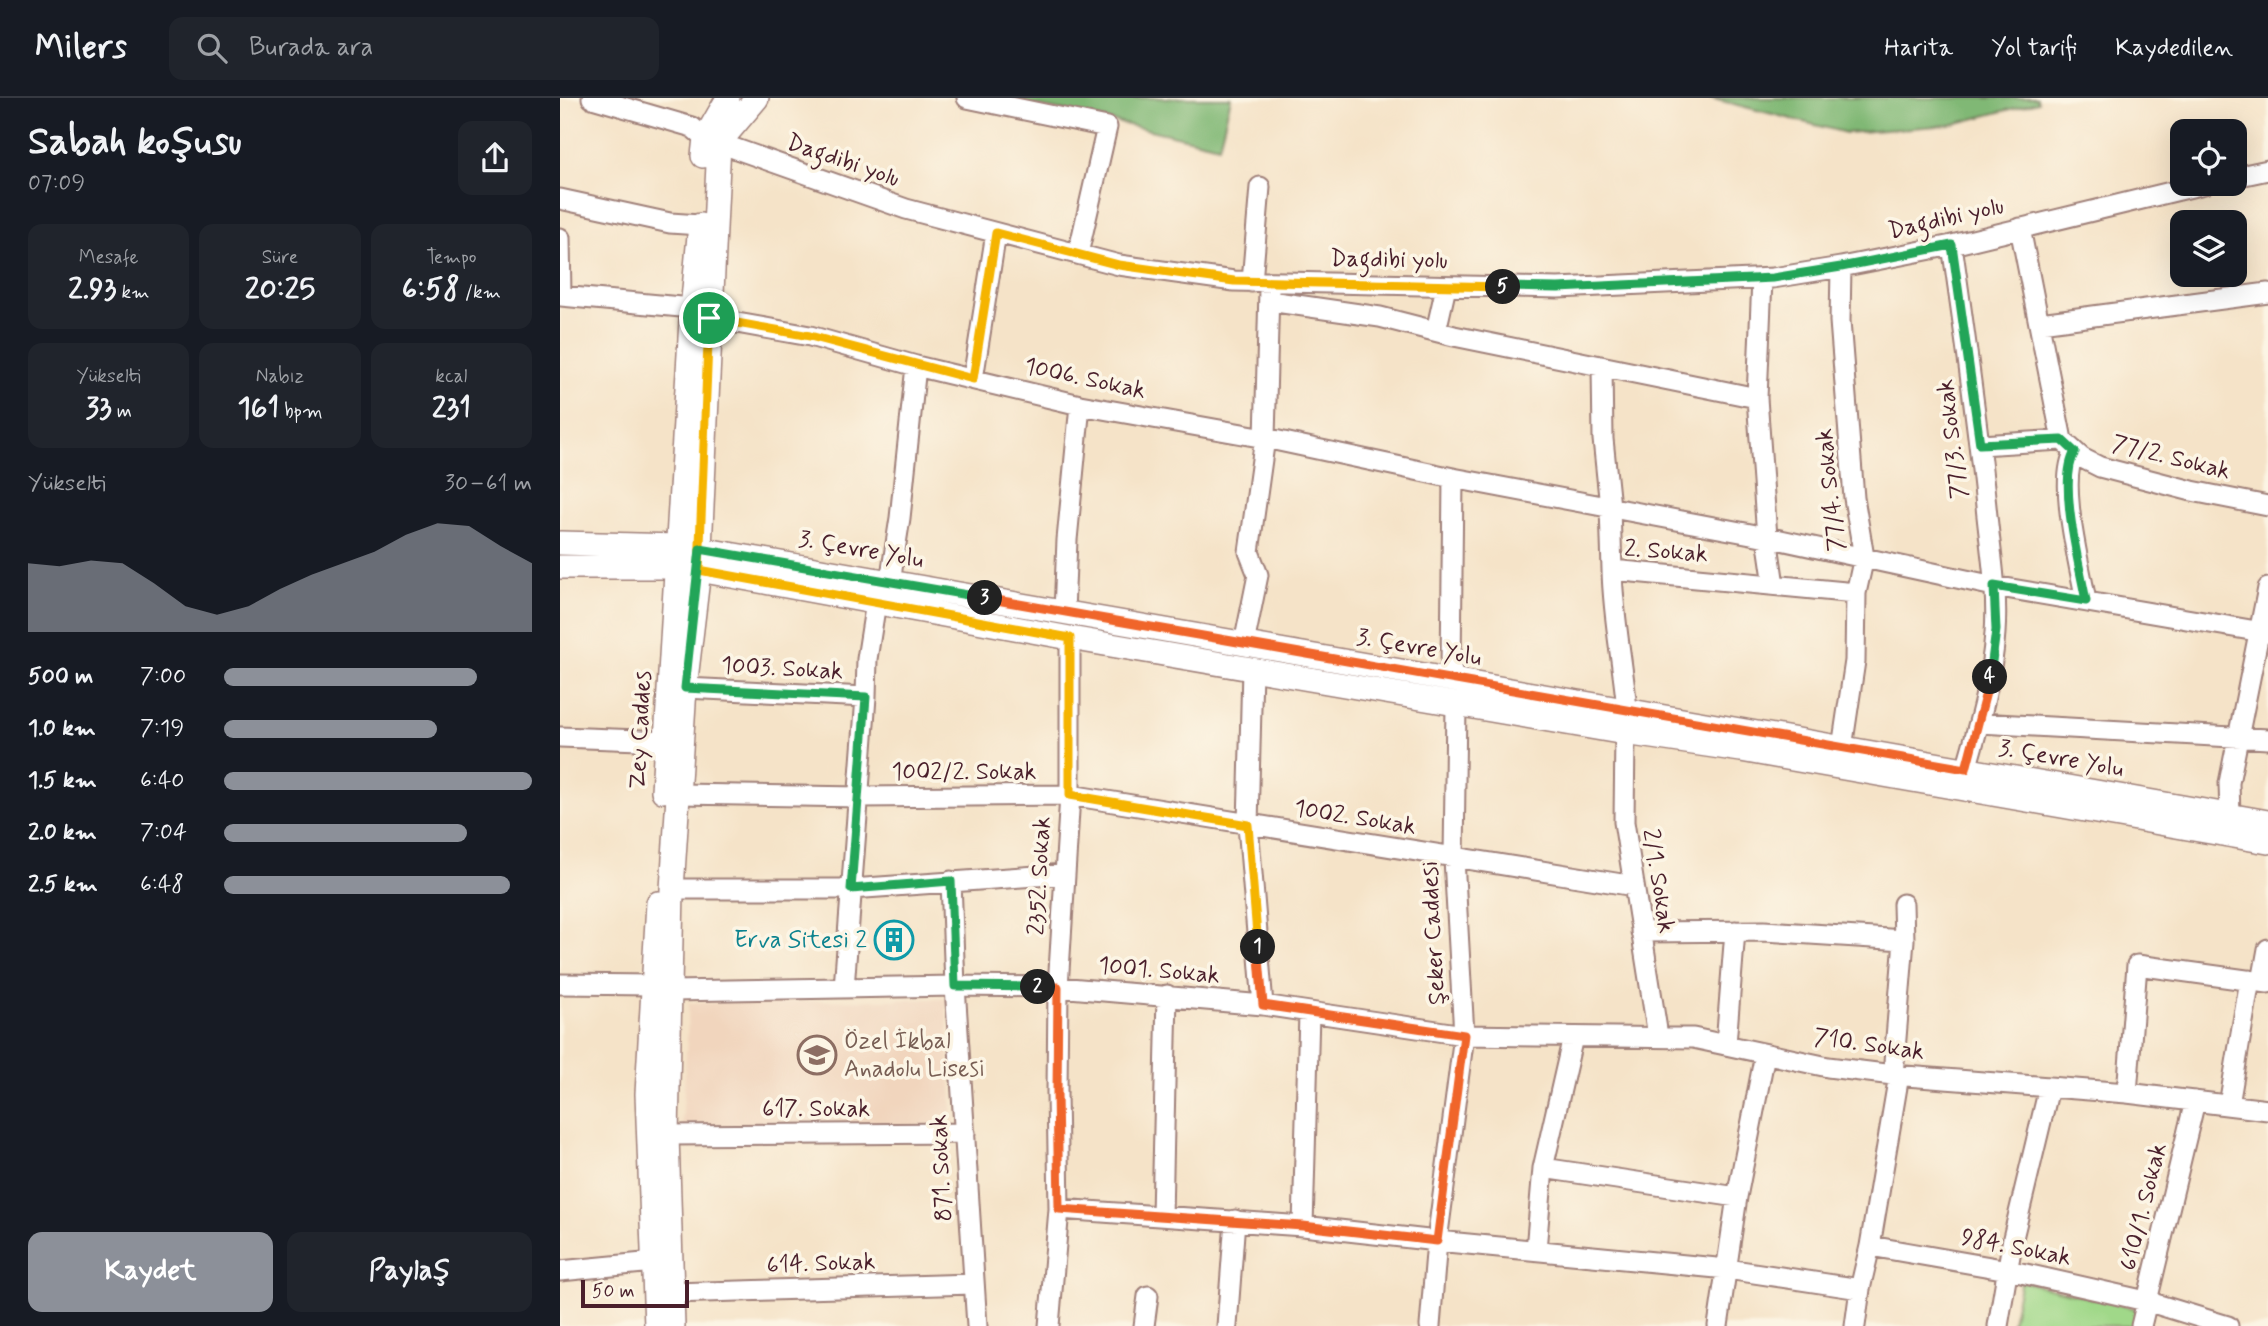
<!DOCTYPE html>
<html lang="tr">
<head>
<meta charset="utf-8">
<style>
	body { margin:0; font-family:Mynerve,sans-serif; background:#20242c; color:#f1f3f6; height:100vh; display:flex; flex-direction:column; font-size:26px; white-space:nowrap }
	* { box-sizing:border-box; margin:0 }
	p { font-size:23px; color:#9ea1a6 }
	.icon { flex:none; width:38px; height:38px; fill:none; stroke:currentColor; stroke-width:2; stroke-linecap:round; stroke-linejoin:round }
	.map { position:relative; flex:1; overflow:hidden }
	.side { display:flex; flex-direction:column; background:#171b24; width:560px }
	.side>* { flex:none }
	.fabs { position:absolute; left:1610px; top:21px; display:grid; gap:14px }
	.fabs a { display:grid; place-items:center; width:77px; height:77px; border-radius:14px; background:#171b24; box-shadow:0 7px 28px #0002; font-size:35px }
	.scale { position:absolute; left:21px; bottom:18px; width:108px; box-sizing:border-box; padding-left:7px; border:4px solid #4a1f2b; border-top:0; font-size:19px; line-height:24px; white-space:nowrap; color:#4a1f2b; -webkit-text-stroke:5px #fcf5e5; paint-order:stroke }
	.pin { position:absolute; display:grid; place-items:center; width:60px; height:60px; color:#fff; margin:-30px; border:4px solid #fff; border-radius:50%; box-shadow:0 2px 7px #0007 }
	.km { position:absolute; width:35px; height:35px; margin:-18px; border-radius:50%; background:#222; color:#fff; font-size:19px; line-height:35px; text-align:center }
	.round { display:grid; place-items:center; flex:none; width:74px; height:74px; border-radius:14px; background:#20242c }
	.headline { display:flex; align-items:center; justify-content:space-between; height:119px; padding:0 28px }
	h1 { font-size:38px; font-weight:700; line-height:52px }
	.stats { display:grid; grid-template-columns:repeat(3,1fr); gap:10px; height:119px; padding:7px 28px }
	.stats div { display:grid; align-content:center; border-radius:14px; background:#20242c; text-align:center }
	.stats b { font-size:30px; font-weight:700 }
	.stats small { font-size:19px; font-weight:400 }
	.stats p { font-size:19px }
	.chart { height:196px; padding:14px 28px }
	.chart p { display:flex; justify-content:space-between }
	.chart svg { width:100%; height:126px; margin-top:7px; fill:#8c9099; opacity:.7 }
	.cta { display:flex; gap:14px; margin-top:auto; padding:14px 28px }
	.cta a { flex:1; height:80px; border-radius:14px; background:#8c9099; color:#fff; font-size:28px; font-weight:700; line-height:80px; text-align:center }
	.cta a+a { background:#20242c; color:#f1f3f6 }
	ul { padding:0 28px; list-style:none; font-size:23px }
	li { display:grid; grid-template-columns:112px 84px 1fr; align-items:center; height:52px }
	li i { height:18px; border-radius:9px; background:#8c9099 }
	header { display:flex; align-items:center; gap:42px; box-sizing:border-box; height:98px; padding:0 35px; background:#171b24; border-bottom:2px solid #363941 }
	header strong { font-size:33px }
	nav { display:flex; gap:38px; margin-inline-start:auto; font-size:24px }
	.search { width:490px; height:63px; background:#20242c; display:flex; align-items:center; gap:18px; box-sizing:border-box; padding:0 24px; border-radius:14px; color:#9ea1a6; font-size:26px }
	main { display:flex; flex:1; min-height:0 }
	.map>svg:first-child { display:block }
	.built { fill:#f1d5bd }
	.green { fill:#a0d889; stroke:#757c5a; stroke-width:2 }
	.forest { fill:#80b875; stroke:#656c50; stroke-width:2 }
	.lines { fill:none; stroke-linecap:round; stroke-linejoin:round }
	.minor-casing { stroke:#a0817a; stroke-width:23 }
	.major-casing { stroke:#a0817a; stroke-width:26 }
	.minor { stroke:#fff; stroke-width:19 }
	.major { stroke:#fff; stroke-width:23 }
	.split-1-casing { stroke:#fff; stroke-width:14 }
	.split-2-casing { stroke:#fff; stroke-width:14 }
	.split-3-casing { stroke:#fff; stroke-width:14 }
	.split-4-casing { stroke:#fff; stroke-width:14 }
	.split-5-casing { stroke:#fff; stroke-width:14 }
	.split-6-casing { stroke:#fff; stroke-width:14 }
	.split-1 { stroke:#f5b400; stroke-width:9 }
	.split-2 { stroke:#f0652b; stroke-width:9 }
	.split-3 { stroke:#22a559; stroke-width:9 }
	.split-4 { stroke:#f0652b; stroke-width:9 }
	.split-5 { stroke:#22a559; stroke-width:9 }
	.split-6 { stroke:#f5b400; stroke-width:9 }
	.labels { text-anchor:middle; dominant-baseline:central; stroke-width:7; stroke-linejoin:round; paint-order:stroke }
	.street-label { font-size:24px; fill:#4a1f2b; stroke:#fcf5e5 }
	.culture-label { font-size:24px; fill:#0d838f; stroke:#fcf5e5; text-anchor:end }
	.education-label { font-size:24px; fill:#785e54; stroke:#fcf5e5; text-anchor:start }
</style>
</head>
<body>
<header>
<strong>Milers</strong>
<div class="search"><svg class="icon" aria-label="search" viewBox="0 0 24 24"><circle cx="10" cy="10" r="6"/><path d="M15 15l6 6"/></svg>Burada ara</div>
<nav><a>Harita</a><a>Yol tarifi</a><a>Kaydedilen</a></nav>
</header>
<main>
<section class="side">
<div class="headline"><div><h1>Sabah koşusu</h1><p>07:09</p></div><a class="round"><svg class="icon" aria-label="share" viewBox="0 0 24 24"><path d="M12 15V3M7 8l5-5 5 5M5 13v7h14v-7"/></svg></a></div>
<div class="stats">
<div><p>Mesafe</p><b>2.93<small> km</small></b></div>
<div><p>Süre</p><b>20:25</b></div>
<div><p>Tempo</p><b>6:58<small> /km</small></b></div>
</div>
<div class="stats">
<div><p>Yükselti</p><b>33<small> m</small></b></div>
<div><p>Nabız</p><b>161<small> bpm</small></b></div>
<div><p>kcal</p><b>231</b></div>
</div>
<div class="chart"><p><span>Yükselti</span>30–61 m</p>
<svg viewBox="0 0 160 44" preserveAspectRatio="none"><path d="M0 44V20L10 21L20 19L30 20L40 27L50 35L60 38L70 35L80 29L90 24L100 20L110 16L120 10L130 6L140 7L150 14L160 20V44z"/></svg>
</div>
<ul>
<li><b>500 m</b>7:00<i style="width:82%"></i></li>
<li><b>1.0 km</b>7:19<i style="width:69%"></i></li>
<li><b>1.5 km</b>6:40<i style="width:100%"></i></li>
<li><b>2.0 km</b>7:04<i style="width:79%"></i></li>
<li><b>2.5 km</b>6:48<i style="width:93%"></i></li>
</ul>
<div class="cta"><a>Kaydet</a><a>Paylaş</a></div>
</section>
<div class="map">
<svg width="1708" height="1228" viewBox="0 0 1708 1228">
	<rect width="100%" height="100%" fill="#fcf5e5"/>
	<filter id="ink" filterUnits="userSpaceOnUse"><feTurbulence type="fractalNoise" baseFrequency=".0143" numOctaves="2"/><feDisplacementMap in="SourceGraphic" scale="14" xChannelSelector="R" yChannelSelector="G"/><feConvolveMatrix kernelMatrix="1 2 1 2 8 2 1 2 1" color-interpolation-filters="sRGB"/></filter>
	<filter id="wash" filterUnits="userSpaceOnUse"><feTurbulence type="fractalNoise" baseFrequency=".00686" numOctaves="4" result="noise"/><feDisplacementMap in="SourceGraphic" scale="28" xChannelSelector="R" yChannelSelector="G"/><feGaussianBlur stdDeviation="1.57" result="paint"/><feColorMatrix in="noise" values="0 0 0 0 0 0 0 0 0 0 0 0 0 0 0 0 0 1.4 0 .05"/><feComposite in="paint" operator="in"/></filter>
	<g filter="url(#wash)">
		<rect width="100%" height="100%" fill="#f5e3c8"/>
		<path class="built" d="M386,901L393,1027L122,1029L129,905Z"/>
		<path class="green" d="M1461,1183L1577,1211L1574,1228H1451Z"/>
		<path class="forest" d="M431,0H671L659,48L521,16Z
			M1150,0H1477L1478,4L1390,27L1286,35Z"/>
	</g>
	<g filter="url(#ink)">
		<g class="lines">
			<defs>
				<path id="minor" d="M32,0L132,29L145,40L346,111L559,167L674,183L998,190L1213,180L1281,169L1392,147L1644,86
					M407,0L547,29L518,156
					M1675,79L1708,72
					M0,101L110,125L140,127
					M1460,130L1502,342L1522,360L1540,369L1632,393L1708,408
					M0,140L1,198L132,210
					M1392,147C1405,237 1418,327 1427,418C1431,456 1438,496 1435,535C1432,581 1419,626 1406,671
					M1281,169L1280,223L1294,400L1304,459L1296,495L1295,563L1282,650
					M1202,181L1197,300L1207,439L1214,487
					M692,184L700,89
					M709,203L820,219L894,238L1197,300
					M149,220L250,238L356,268L520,307L705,340L893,380L1207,439L1434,488L1708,535
					M1480,225L1708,195
					M876,233L886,189
					M1042,269L1043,341L1050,409L1052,472
					M413,281L436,135
					M1420,347L1502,342
					M1515,354C1497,382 1520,468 1526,503
					M893,380L891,571L897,583
					M330,484L340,420L356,268
					M504,514L507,442L520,307
					M684,546L698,477L689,454L705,340L709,192
					M692,571L688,727L703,907
					M125,590L306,599L307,561L316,504
					M1067,612C1063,565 1053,520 1052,472L1296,495
					M1420,625L1708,641
					M1065,635L1064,724L1098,938
					M0,639L106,643
					M119,696L300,699L510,697L1074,788
					M1670,717L1669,685L1708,490
					M391,783L395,888L417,1228
					M112,791H291L504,776
					M1081,834L1204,833L1344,842
					M1702,884L1708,851
					M0,886L93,887
					M284,890L306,599
					M112,893L395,888L498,889L703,907L904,937L1133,940L1268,969L1333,977L1567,995L1708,1012
					M1166,946L1175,833
					M1333,977L1344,842L1343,806
					M1567,995L1577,867L1708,885
					M1669,1007L1690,882
					M107,1037L405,1035
					M983,1070L1177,1099
					M499,1111L743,1128L877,1143L1167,1171L1300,1191
					M602,1118L607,897
					M743,1128L749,915
					M1310,1148L1339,977
					M976,1152L983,1070L1013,939
					M0,1173L94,1164
					M112,1195L413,1186
					M489,1228L499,1111L497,995L498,889L510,697V540
					M584,1228L588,1198
					M667,1228L675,1122
					M870,1228L877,1143L904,937L894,761L896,606
					M1158,1228L1177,1099L1205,956
					M1295,1228L1300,1191L1310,1148L1448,1172L1586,1203L1668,1228
					M1438,1228L1453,1140L1489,990
					M1581,1228L1635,1003"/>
				<path id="major" d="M143,58L145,40L168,0
					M0,445L118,448L140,451L1708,724
					M0,469H117L139,472L510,540L1065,635L1181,652L1708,744
					M103,693L131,223L140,127
					M96,1228L87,996L98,805
					M113,1228L107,1037L112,791L125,590L139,472L159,45L197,0"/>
			</defs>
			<use href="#minor" class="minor-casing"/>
			<use href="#major" class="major-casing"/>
			<use href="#minor" class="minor"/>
			<use href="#major" class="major"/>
		</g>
	</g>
	<g class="lines" filter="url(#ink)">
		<defs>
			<path id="split-1" d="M149,220L139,472L510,540V697L688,727L698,849"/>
			<path id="split-2" d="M478,889H498L497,995L499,1111L743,1128L877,1143L904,937L703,907L698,849"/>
			<path id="split-3" d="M425,500L140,451L125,590L306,599L291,791L391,783L395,888L478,889"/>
			<path id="split-4" d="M425,500L1406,671L1430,579"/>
			<path id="split-5" d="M943,189L998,190L1213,180L1281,169L1392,147L1420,346L1502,342L1515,354C1497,382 1520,469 1526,503L1434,488L1436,532L1430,579"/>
			<path id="split-6" d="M149,220L250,238L413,281L436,135L559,167L674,183L943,189"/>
		</defs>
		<use href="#split-1" class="split-1-casing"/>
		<use href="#split-2" class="split-2-casing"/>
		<use href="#split-3" class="split-3-casing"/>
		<use href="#split-4" class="split-4-casing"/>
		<use href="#split-5" class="split-5-casing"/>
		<use href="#split-6" class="split-6-casing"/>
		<use href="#split-1" class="split-1"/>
		<use href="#split-2" class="split-2"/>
		<use href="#split-3" class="split-3"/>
		<use href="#split-4" class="split-4"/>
		<use href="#split-5" class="split-5"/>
		<use href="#split-6" class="split-6"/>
	</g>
	<defs>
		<symbol id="building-ring" viewBox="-11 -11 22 22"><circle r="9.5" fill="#fcf5e5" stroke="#0f9aa8" stroke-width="1.5"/><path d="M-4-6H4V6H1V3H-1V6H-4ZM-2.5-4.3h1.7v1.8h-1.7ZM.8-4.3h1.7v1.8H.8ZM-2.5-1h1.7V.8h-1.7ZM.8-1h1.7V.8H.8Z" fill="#0f9aa8"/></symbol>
		<symbol id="school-ring" viewBox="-11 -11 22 22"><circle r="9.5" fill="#fcf5e5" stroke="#8d6e63" stroke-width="1.5"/><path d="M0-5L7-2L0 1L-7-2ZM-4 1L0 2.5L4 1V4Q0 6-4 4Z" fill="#8d6e63"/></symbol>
	</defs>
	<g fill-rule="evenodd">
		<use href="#building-ring" x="312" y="820" width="44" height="44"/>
		<use href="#school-ring" x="235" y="935" width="44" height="44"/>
	</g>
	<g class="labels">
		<g class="street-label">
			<text transform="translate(283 63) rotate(19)">Dagdibi yolu</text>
			<text transform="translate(1386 121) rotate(-13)">Dagdibi yolu</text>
			<text transform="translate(829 162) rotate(1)">Dagdibi yolu</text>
			<text transform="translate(525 281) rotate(12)">1006. Sokak</text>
			<text transform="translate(1393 341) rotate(-97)">77/3. Sokak</text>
			<text transform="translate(1611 360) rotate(14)">77/2. Sokak</text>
			<text transform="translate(1271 392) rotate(-96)">77/4. Sokak</text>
			<text transform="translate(301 452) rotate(10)">3. Çevre Yolu</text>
			<text transform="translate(1106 454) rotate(4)">2. Sokak</text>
			<text transform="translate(859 550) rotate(10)">3. Çevre Yolu</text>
			<text transform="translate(222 571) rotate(3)">1003. Sokak</text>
			<text transform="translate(81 632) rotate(-87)">Zey Caddes</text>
			<text transform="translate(1501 661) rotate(10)">3. Çevre Yolu</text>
			<text x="404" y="674">1002/2. Sokak</text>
			<text transform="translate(795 720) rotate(9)">1002. Sokak</text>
			<text transform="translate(480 778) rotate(-87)">2352. Sokak</text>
			<text transform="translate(1098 783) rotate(81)">2/1. Sokak</text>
			<text transform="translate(874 835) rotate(-93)">Şeker Caddesi</text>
			<text transform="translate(599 873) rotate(5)">1001. Sokak</text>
			<text transform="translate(1309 947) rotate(8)">710. Sokak</text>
			<text x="256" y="1011">617. Sokak</text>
			<text transform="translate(382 1070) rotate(-93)">871. Sokak</text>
			<text transform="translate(1584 1109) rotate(-76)">610/1. Sokak</text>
			<text transform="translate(1456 1150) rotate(11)">984. Sokak</text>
			<text transform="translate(261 1166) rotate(-2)">614. Sokak</text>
		</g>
		<g class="culture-label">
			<text x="307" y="842">Erva Sitesi 2</text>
		</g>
		<g class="education-label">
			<text x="284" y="943">Özel İkbal<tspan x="284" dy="28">Anadolu Lisesi</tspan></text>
		</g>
	</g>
</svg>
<div class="fabs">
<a><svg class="icon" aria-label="locate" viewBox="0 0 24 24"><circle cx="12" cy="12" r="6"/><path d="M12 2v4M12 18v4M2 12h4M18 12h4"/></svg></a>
<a><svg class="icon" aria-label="layers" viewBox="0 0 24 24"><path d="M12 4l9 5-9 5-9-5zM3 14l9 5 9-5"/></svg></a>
</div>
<div class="scale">50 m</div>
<div class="pin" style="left:149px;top:220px;background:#1e9e55"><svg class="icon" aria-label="arrive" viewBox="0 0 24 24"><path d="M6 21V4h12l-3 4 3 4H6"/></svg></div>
<b class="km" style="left:698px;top:849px">1</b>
<b class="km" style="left:478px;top:889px">2</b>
<b class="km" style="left:425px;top:500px">3</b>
<b class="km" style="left:1430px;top:579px">4</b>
<b class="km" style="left:943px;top:189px">5</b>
</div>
</main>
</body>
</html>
